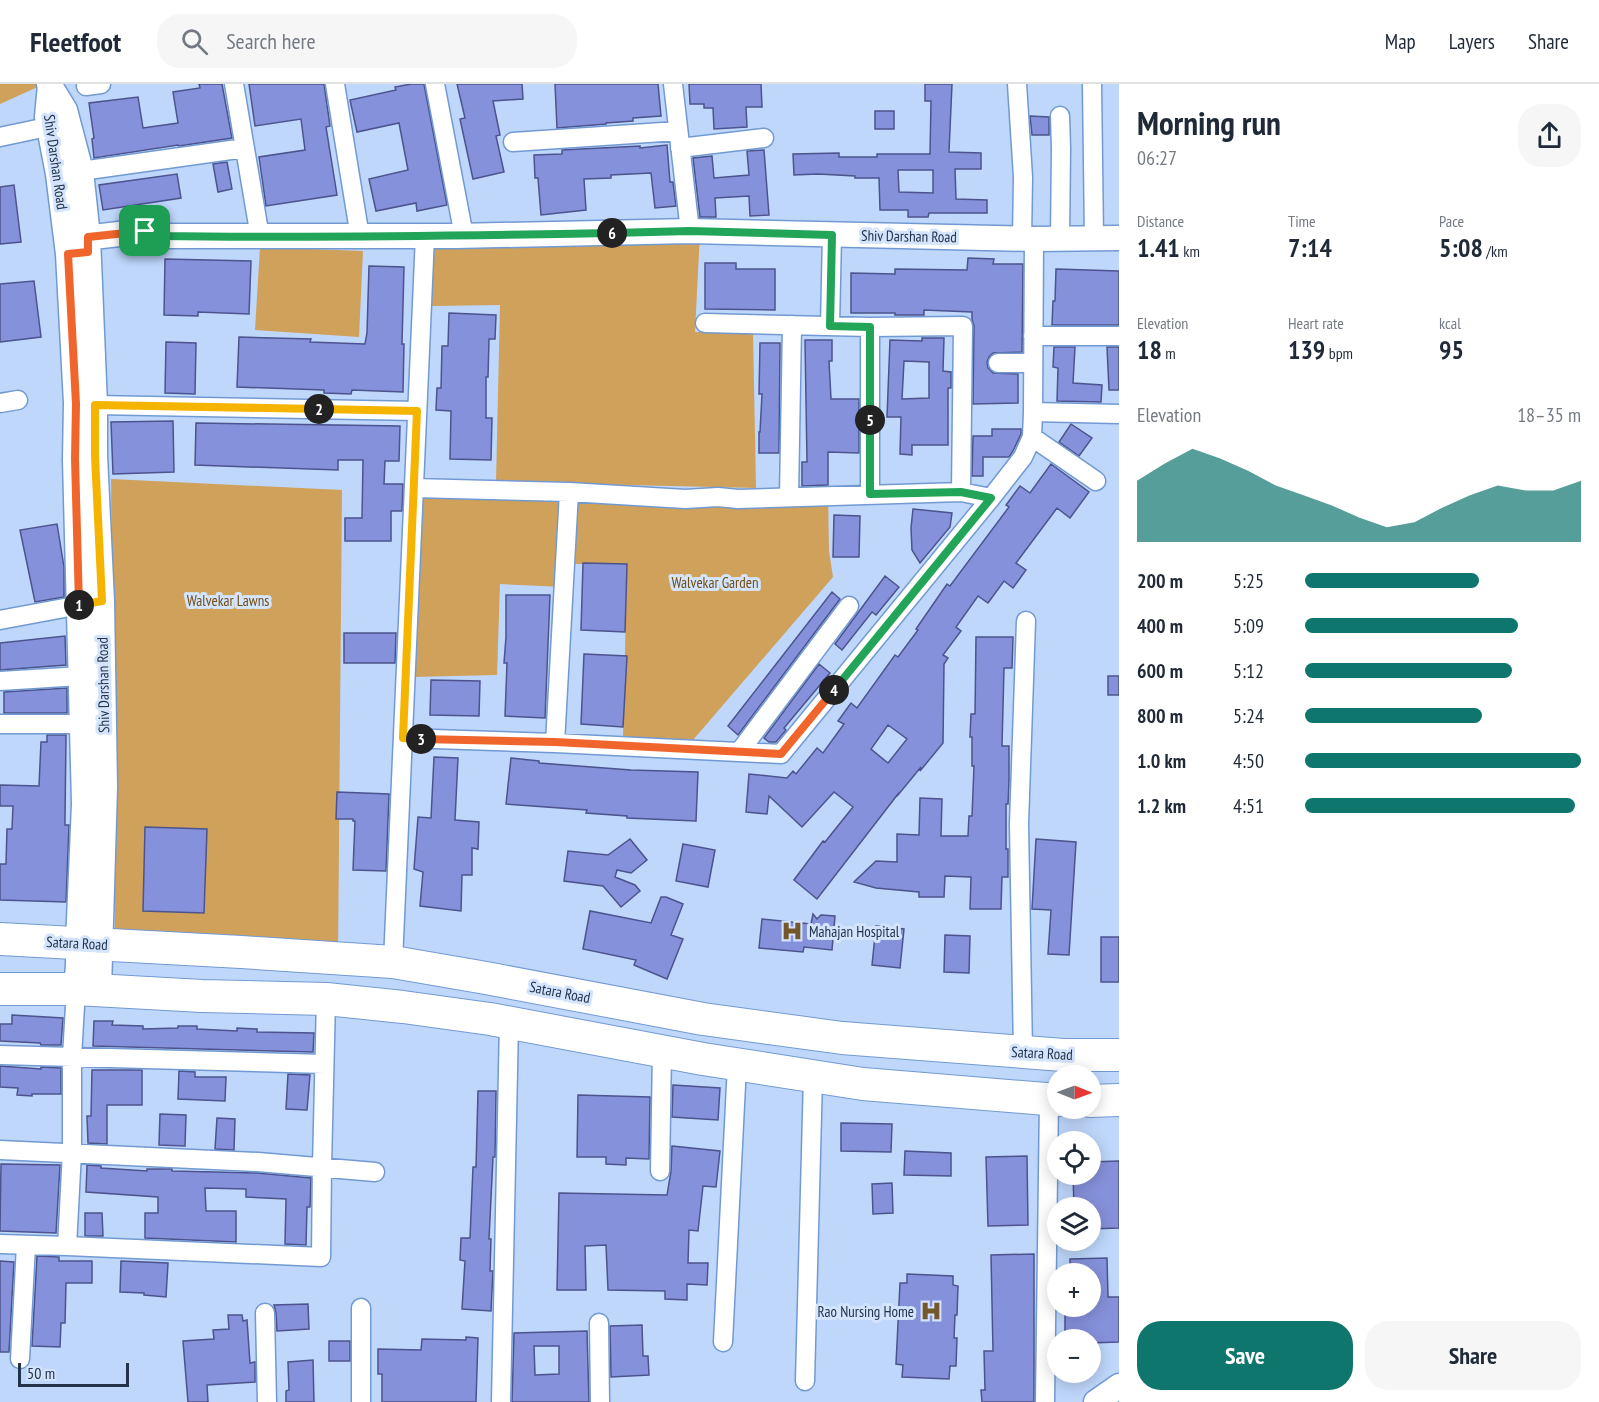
<!DOCTYPE html>
<html lang="en">
<head>
<meta charset="utf-8">
<style>
	body { margin:0; font-family:"PT Sans Narrow",sans-serif; background:#f6f6f7; color:#1f2937; height:100vh; display:flex; flex-direction:column; font-size:22px; white-space:nowrap }
	* { box-sizing:border-box; margin:0 }
	p { font-size:20px; color:#747a83 }
	.icon { flex:none; width:33px; height:33px; fill:none; stroke:currentColor; stroke-width:2; stroke-linecap:round; stroke-linejoin:round }
	.map { position:relative; flex:1; overflow:hidden }
	.side { display:flex; flex-direction:column; background:#fff; width:480px }
	.side>* { flex:none }
	.needle { width:39px; rotate:91deg }
	.tools { position:absolute; left:1047px; top:981px; display:grid; gap:12px }
	.tools a { display:grid; place-items:center; width:54px; height:54px; border-radius:50%; background:#fff; box-shadow:0 3px 15px #0003; font-size:30px }
	.scale { position:absolute; left:18px; bottom:15px; width:111px; box-sizing:border-box; padding-left:6px; border:3px solid #22334a; border-top:0; font-size:16px; line-height:21px; white-space:nowrap; color:#22334a; -webkit-text-stroke:4px #d3e4fc; paint-order:stroke }
	.pin { position:absolute; display:grid; place-items:center; width:51px; height:51px; color:#fff; margin:-26px; border-radius:12px; box-shadow:0 3px 9px #0006 }
	.km { position:absolute; width:30px; height:30px; margin:-15px; border-radius:50%; background:#222; color:#fff; font-size:16px; line-height:30px; text-align:center }
	.round { display:grid; place-items:center; flex:none; width:63px; height:63px; border-radius:24px; background:#f6f6f7 }
	.headline { display:flex; align-items:center; justify-content:space-between; height:102px; padding:0 18px }
	h1 { font-size:33px; font-weight:600; line-height:45px }
	.stats { display:grid; grid-template-columns:repeat(3,1fr); gap:9px; height:102px; padding:6px 18px }
	.stats div { display:grid; align-content:center }
	.stats b { font-size:26px; font-weight:600 }
	.stats small { font-size:16px; font-weight:400 }
	.stats p { font-size:16px }
	.chart { height:168px; padding:12px 18px }
	.chart p { display:flex; justify-content:space-between }
	.chart svg { width:100%; height:108px; margin-top:6px; fill:#0f766e; opacity:.7 }
	.cta { display:flex; gap:12px; margin-top:auto; padding:12px 18px }
	.cta a { flex:1; height:69px; border-radius:24px; background:#0f766e; color:#fff; font-size:24px; font-weight:600; line-height:69px; text-align:center }
	.cta a+a { background:#f6f6f7; color:#1f2937 }
	ul { padding:0 18px; list-style:none; font-size:20px }
	li { display:grid; grid-template-columns:96px 72px 1fr; align-items:center; height:45px }
	li i { height:15px; border-radius:8px; background:#0f766e }
	header { display:flex; align-items:center; gap:36px; box-sizing:border-box; height:84px; padding:0 30px; background:#fff; border-bottom:2px solid #e0e1e3 }
	header strong { font-size:28px }
	nav { display:flex; gap:33px; margin-inline-start:auto; font-size:21px }
	.search { width:420px; height:54px; background:#f6f6f7; display:flex; align-items:center; gap:15px; box-sizing:border-box; padding:0 21px; border-radius:24px; color:#747a83; font-size:22px }
	main { display:flex; flex:1; min-height:0 }
	.map>svg:first-child { display:block }
	.green { fill:#cfa15a }
	.building { fill:#8691db; stroke:#4c538d; stroke-width:1.5; fill-rule:evenodd }
	.lines { fill:none; stroke-linecap:round; stroke-linejoin:round }
	.street-casing { stroke:#729ad2; stroke-width:21 }
	.secondary-casing { stroke:#729ad2; stroke-width:27 }
	.highway-casing { stroke:#729ad2; stroke-width:34 }
	.street { stroke:#fff; stroke-width:18 }
	.secondary { stroke:#fff; stroke-width:24 }
	.highway { stroke:#fff; stroke-width:32 }
	.split-1-casing { stroke:#fff; stroke-width:12 }
	.split-2-casing { stroke:#fff; stroke-width:12 }
	.split-3-casing { stroke:#fff; stroke-width:12 }
	.split-4-casing { stroke:#fff; stroke-width:12 }
	.split-5-casing { stroke:#fff; stroke-width:12 }
	.split-6-casing { stroke:#fff; stroke-width:12 }
	.split-7-casing { stroke:#fff; stroke-width:12 }
	.split-1 { stroke:#f0652b; stroke-width:8 }
	.split-2 { stroke:#f5b400; stroke-width:8 }
	.split-3 { stroke:#f5b400; stroke-width:8 }
	.split-4 { stroke:#f0652b; stroke-width:8 }
	.split-5 { stroke:#22a559; stroke-width:8 }
	.split-6 { stroke:#22a559; stroke-width:8 }
	.split-7 { stroke:#22a559; stroke-width:8 }
	.labels { text-anchor:middle; dominant-baseline:central; stroke-width:6; stroke-linejoin:round; paint-order:stroke }
	.street-label { font-size:15px; fill:#22334a; stroke:#d3e4fc }
	.park-label { font-size:15px; fill:#704f15; stroke:#d3e4fc }
	.poi-label { font-size:15px; fill:#22334a; stroke:#d3e4fc; text-anchor:start }
</style>
</head>
<body>
<header>
<strong>Fleetfoot</strong>
<div class="search"><svg class="icon" aria-label="search" viewBox="0 0 24 24"><circle cx="10" cy="10" r="6"/><path d="M15 15l6 6"/></svg>Search here</div>
<nav><a>Map</a><a>Layers</a><a>Share</a></nav>
</header>
<main>
<div class="map">
<svg width="1119" height="1318" viewBox="0 0 1119 1318">
	<rect width="100%" height="100%" fill="#bed7fb"/>
	<path class="green" d="M0,0H42V1L0,20Z
		M700,148L695,248H753L756,404L496,398L500,221L431,222L435,152Z
		M260,163L363,167L359,253L255,246Z
		M111,395L342,406L338,874L115,861Z
		M414,404L564,408V503L500,500L497,591L411,593Z
		M569,408L828,411L829,467L833,493L693,656L623,653L627,480H566Z"/>
	<path class="building" d="M199,0H222L232,54L179,62L178,61L94,74L92,55L94,54L89,19L138,13L143,44L178,39L173,8L200,4Z
		M249,0H324L330,42L326,43L337,111L266,122L259,73L305,66L301,35L255,42Z
		M411,0H424L447,121L417,127L416,119L376,127L369,95L408,86L399,39L357,48L350,16L396,6L395,3Z
		M457,0H522L523,15L493,17L500,51L496,52L504,88L473,95L460,35L465,34Z
		M555,0H658L661,32L633,34V37L606,39V40L557,44Z
		M689,0H761L762,23H746L747,43L714,45L713,24H704V20H690Z
		M925,0H952L949,68L981,69V85H955L956,115L987,116V129H929L928,133H908V126H880L879,94H855V92L818,90L794,91L793,70L839,69V73H877V70H930L931,17H925ZM898,86H933V109L899,108Z
		M875,27H894V45H875Z
		M1030,32L1049,33V51H1032Z
		M667,61L670,98H673L676,122L655,124L651,89L611,91V94L584,95L586,126L541,131L538,94H535L534,71L562,70V66L640,62V64Z
		M764,66L769,131L750,132L749,112L715,114L716,133H700L693,74L712,72L714,94L749,91L747,67Z
		M227,78L232,105L218,108L213,80Z
		M177,90L181,114L103,126L99,101Z
		M14,101L21,158L0,160V103Z
		M968,174L994,175L993,180H1023L1022,268L993,269L989,273L987,278L988,284L993,289L1018,290V319L973,320L974,242L972,235V228L924,226V231H895V229H851V189L895,190V185L967,186Z
		M165,175L251,177L249,230L198,228V232L164,231Z
		M705,179H736V185H775V226L705,225Z
		M369,182L404,183L402,260H404L403,308L352,306L351,310L324,309V306L237,303L239,253L311,255L310,258L365,260L367,249Z
		M1056,185L1119,187V241H1052L1053,217H1055Z
		M34,197L41,253L0,258V200Z
		M449,229L496,231L495,255H489L488,293H486V334H492L491,376L450,375L451,327L436,326L437,304H441L442,262H448Z
		M922,254H944L943,287L951,288V304H948V361H912V371L900,370L901,333H887L890,256L922,257ZM904,277L929,278V314L902,315Z
		M805,256H832V277H829L831,315H859V369L828,368V401L802,402V378H807Z
		M166,258L196,259L195,310L165,309Z
		M760,259H780L779,369H759V348H760L762,310H759Z
		M1054,263H1075L1073,299L1102,301L1101,318L1057,317L1058,284L1053,283Z
		M1107,263H1119V306H1109Z
		M173,337L174,388L113,390L111,338Z
		M196,339L400,342L399,377H385L384,400H403L402,427H391V457H345V434H362L363,376H338V386L195,381Z
		M1071,340L1092,354L1079,372L1059,358Z
		M992,345H1021V350L1013,367L1009,373H983V392H972L973,352H992Z
		M1051,380L1089,408L1070,434L1057,424L1016,479L1026,486L1013,504L1004,497L988,519L978,512L956,543L961,547L943,571L948,574L944,580L943,659L920,687L921,683L898,711V710L817,815L794,796L823,757L825,758L853,723L834,708L802,743L769,712L767,730L746,728L749,690L787,694L793,687L796,690L817,664L823,669L844,640L838,637L851,619L857,624L895,571L898,573L918,546L916,545L947,500L950,502L1009,423L1006,421L1020,402L1030,409ZM888,641L907,655L888,679L871,665Z
		M913,425L952,429L950,443L920,479L912,466L911,444Z
		M834,431L860,432L859,473H833Z
		M57,440L64,483V513L35,518L20,446Z
		M583,479L627,480L625,548L581,546Z
		M885,492L899,503L876,531L872,528L842,566L835,560Z
		M832,508L840,515L738,651L728,642Z
		M506,511H550L545,634L505,632L507,579H504L506,553Z
		M344,549H396L395,579H344Z
		M65,552L66,581L0,586V559Z
		M976,553H1013L1012,584H1004L1002,662H1009V697L1008,720H1006V765H1008V793H1002L1001,825H970L971,793L945,792L944,813H919V808L876,804L854,798L876,777L897,778V750L919,751L920,714L942,715L941,752H968L969,732H972L974,682H972V653H970L971,630H975Z
		M584,570L627,572L623,643L581,640Z
		M819,580L830,589L784,644L786,646L776,658H769L764,654Z
		M1108,592H1119V611H1108Z
		M431,596L480,597L479,632L430,631Z
		M67,604V629H4V608Z
		M47,651H66L65,735V741H69L66,818L0,816V780H6L7,745H12L13,722H0V701L39,702L41,658H47Z
		M434,673L458,674L455,736L479,738L478,765L472,764V791H462L461,827L420,822L423,788L414,785L418,733L431,734Z
		M511,674L539,677V679L631,686L698,688L696,737L627,734V732L586,729L587,726L506,720Z
		M337,708L389,710L386,787L353,786L355,737H353V735H336Z
		M145,743L207,745L204,829L143,827Z
		M630,755L647,776L631,789L617,786L615,793L635,801L640,807L621,823L603,802L564,797L568,767L608,771Z
		M1036,755L1076,758L1069,871L1048,870L1051,826L1032,825Z
		M683,760L715,766L708,803L676,797Z
		M661,813H666L683,820L671,851L683,855L667,895L634,881L636,876L583,865L590,827L651,839Z
		M813,830L817,835L821,831L835,832L832,866L804,863L803,868L759,864L762,835L811,840Z
		M876,842L904,845L900,884L872,881Z
		M945,851L970,852L969,889L944,888Z
		M1101,853H1119V898H1101Z
		M12,931L63,934L61,961H41L40,959L0,957V940H12Z
		M94,937H113L112,941L143,942V945L178,944V942H197V945L237,947V944L257,945V948L314,949L313,968L93,962Z
		M0,982L41,985V983L61,984V1010H32V1012L17,1011L18,1004L0,1003Z
		M92,986H142V1021H107V1060L88,1059L87,1032H91Z
		M179,987L195,988V993H226L225,1017L178,1015Z
		M288,990L310,991L307,1026L286,1025Z
		M673,1001L720,1004L718,1036L672,1033Z
		M478,1007H496L495,1073H493L489,1155H491L490,1187H493L491,1227L462,1225L465,1177L460,1176L461,1154H470L473,1083H476Z
		M578,1011L650,1013L649,1075L626,1074V1081L606,1080V1073H577Z
		M160,1030L186,1031L185,1062L159,1061Z
		M217,1034L235,1035L234,1066L215,1065Z
		M841,1039L892,1040L891,1068L841,1067Z
		M672,1062L720,1067L716,1103L703,1102L698,1147L689,1146L688,1179H708L707,1201L687,1200V1216L665,1215V1207L608,1206L606,1161L585,1162L586,1206H557L559,1109L667,1111L671,1087Z
		M905,1067L951,1069V1092L904,1091Z
		M1027,1072L1028,1141L988,1142L986,1073Z
		M1119,1077V1144L1090,1145V1124H1074L1073,1090H1090V1078Z
		M1,1080L60,1081L56,1149L0,1147Z
		M87,1081L101,1082V1084L147,1087V1085H172V1087L257,1089L311,1094L310,1123H307L306,1161L285,1160L286,1115L246,1113V1105L205,1104L206,1127H236V1158L145,1154V1129H158V1113L86,1108Z
		M892,1099L893,1129L873,1130L872,1100Z
		M85,1129H102L103,1152H85Z
		M1034,1170V1318H982L981,1306H985L984,1267H993L991,1171Z
		M37,1172L59,1173V1177H92V1199H66L65,1239H61L60,1263L32,1262Z
		M1107,1174L1108,1213H1119V1258L1090,1259V1256H1065V1222H1090V1190H1070V1175Z
		M0,1177L14,1178L9,1268H0Z
		M121,1177L168,1179L166,1213L144,1211V1209L120,1208Z
		M907,1190L953,1192V1201L958,1202L957,1231H955L954,1254H957L956,1282H950L949,1295L902,1293L903,1281L896,1280L900,1199H907Z
		M308,1220L309,1245L277,1247L276,1229L274,1221Z
		M228,1231H242L243,1237L247,1236L250,1279L255,1278V1298L207,1301L208,1318H188L183,1257L214,1255L213,1246L229,1245Z
		M642,1241L643,1272H648L649,1291L611,1293L610,1242Z
		M587,1247L589,1318H512L514,1249ZM534,1262H559V1290L535,1291Z
		M466,1253L478,1254L476,1318H382V1290H378V1265L421,1266L422,1255L466,1256Z
		M329,1257H350V1277H329Z
		M313,1276L314,1318H286V1307L289,1306L288,1278Z"/>
	<g class="lines">
		<defs>
			<path id="street" d="M234,0L260,153
				M335,0L360,153
				M435,0L464,152
				M673,0L690,147
				M1017,0L1023,93L1022,155
				M1092,0L1094,155
				M86,2L101,0
				M1060,32L1061,64L1060,155
				M0,53L61,40
				M513,58L678,47
				M680,64L764,54
				M81,87L245,64
				M705,239L870,243L963,242L961,408
				M830,242L832,151
				M1033,252H1119
				M998,279H1033
				M0,319L18,316
				M95,321L417,327
				M1033,328L1119,330
				M1032,353L1096,397
				M414,404L569,408L685,415L718,413L738,415L961,408L991,414
				M870,410V243
				M789,413L792,241
				M0,536L91,519
				M0,597L81,592
				M0,640H82
				M403,654L555,659L781,670L991,414L1023,373L1032,353L1033,328L1034,155
				M555,659L569,408
				M740,667L849,522
				M393,878L425,152
				M1023,969L1019,740L1026,537
				M0,971L324,980
				M0,1066L258,1078L375,1088
				M660,1087L662,968
				M0,1160L67,1162L321,1173L322,1083L326,915
				M67,1162L72,1068V973L76,905
				M361,1224V1318
				M265,1229L267,1318
				M599,1239L600,1318
				M723,1258L737,981
				M20,1275L26,1161
				M805,1297L813,993
				M501,1318L509,939
				M1045,1318L1049,1015"/>
			<path id="secondary" d="M49,0L65,26L81,87L88,153L95,321V372L102,517L105,703L99,906
				M50,1L47,33L58,90L68,170L76,319L75,376L84,720L78,859V881L76,905
				M67,156L145,147L159,152H456L690,147L1034,155L1119,154
				M1096,1318L1119,1302"/>
			<path id="highway" d="M0,855L241,868L393,878L486,894L703,935L842,954L1063,971H1119
				M0,905H76L202,912L326,915L403,923L490,935L703,975L863,1000L1058,1016
				M1090,1017L1119,1016"/>
		</defs>
		<use href="#street" class="street-casing"/>
		<use href="#secondary" class="secondary-casing"/>
		<use href="#highway" class="highway-casing"/>
		<use href="#street" class="street"/>
		<use href="#secondary" class="secondary"/>
		<use href="#highway" class="highway"/>
	</g>
	<g class="lines">
		<defs>
			<path id="split-1" d="M79,521L75,375L76,320L68,170L88,168V153L145,147"/>
			<path id="split-2" d="M79,521L102,517L95,372V321L319,325"/>
			<path id="split-3" d="M319,325L417,327L403,654L421,655"/>
			<path id="split-4" d="M421,655L555,658L781,670L834,606"/>
			<path id="split-5" d="M834,606L991,414L961,408L870,410V336"/>
			<path id="split-6" d="M612,149L690,147L832,151L830,242L870,243V336"/>
			<path id="split-7" d="M145,147L159,152C310,154 461,152 612,149"/>
		</defs>
		<use href="#split-1" class="split-1-casing"/>
		<use href="#split-2" class="split-2-casing"/>
		<use href="#split-3" class="split-3-casing"/>
		<use href="#split-4" class="split-4-casing"/>
		<use href="#split-5" class="split-5-casing"/>
		<use href="#split-6" class="split-6-casing"/>
		<use href="#split-7" class="split-7-casing"/>
		<use href="#split-1" class="split-1"/>
		<use href="#split-2" class="split-2"/>
		<use href="#split-3" class="split-3"/>
		<use href="#split-4" class="split-4"/>
		<use href="#split-5" class="split-5"/>
		<use href="#split-6" class="split-6"/>
		<use href="#split-7" class="split-7"/>
	</g>
	<defs>
		<symbol id="hospital-bare" viewBox="-9 -9 18 18"><path d="M-5-5h3v3.5h4V-5h3V5h-3V1.5h-4V5h-3Z" fill="#74572b" stroke="#d3e4fc" stroke-width="2.5" paint-order="stroke"/></symbol>
	</defs>
	<g fill-rule="evenodd">
		<use href="#hospital-bare" x="777" y="832" width="30" height="30"/>
		<use href="#hospital-bare" x="916" y="1212" width="30" height="30"/>
	</g>
	<g class="labels">
		<g class="street-label">
			<text transform="translate(56 78) rotate(82)">Shiv Darshan Road</text>
			<text transform="translate(909 152) rotate(1)">Shiv Darshan Road</text>
			<text transform="translate(103 601) rotate(-91)">Shiv Darshan Road</text>
			<text transform="translate(77 859) rotate(3)">Satara Road</text>
			<text transform="translate(560 908) rotate(11)">Satara Road</text>
			<text transform="translate(1042 969) rotate(3)">Satara Road</text>
		</g>
		<g class="park-label">
			<text x="715" y="498">Walvekar Garden</text>
			<text x="228" y="516">Walvekar Lawns</text>
		</g>
		<g class="poi-label">
			<text x="809" y="847">Mahajan Hospital</text>
			<text x="914" y="1227" text-anchor="end">Rao Nursing Home</text>
		</g>
	</g>
</svg>
<div class="tools">
<a><svg class="needle" viewBox="-14 -14 28 28"><path d="M0-13l5 13h-10z" fill="#e53935"/><path d="M0 13l5-13h-10z" fill="#747a83"/></svg></a>
<a><svg class="icon" aria-label="locate" viewBox="0 0 24 24"><circle cx="12" cy="12" r="6"/><path d="M12 2v4M12 18v4M2 12h4M18 12h4"/></svg></a>
<a><svg class="icon" aria-label="layers" viewBox="0 0 24 24"><path d="M12 4l9 5-9 5-9-5zM3 14l9 5 9-5"/></svg></a>
<a>+</a>
<a>−</a>
</div>
<div class="scale">50 m</div>
<div class="pin" style="left:145px;top:147px;background:#1e9e55"><svg class="icon" aria-label="arrive" viewBox="0 0 24 24"><path d="M6 21V4h12l-3 4 3 4H6"/></svg></div>
<b class="km" style="left:79px;top:521px">1</b>
<b class="km" style="left:319px;top:325px">2</b>
<b class="km" style="left:421px;top:655px">3</b>
<b class="km" style="left:834px;top:606px">4</b>
<b class="km" style="left:870px;top:336px">5</b>
<b class="km" style="left:612px;top:149px">6</b>
</div>
<section class="side">
<div class="headline"><div><h1>Morning run</h1><p>06:27</p></div><a class="round"><svg class="icon" aria-label="share" viewBox="0 0 24 24"><path d="M12 15V3M7 8l5-5 5 5M5 13v7h14v-7"/></svg></a></div>
<div class="stats">
<div><p>Distance</p><b>1.41<small> km</small></b></div>
<div><p>Time</p><b>7:14</b></div>
<div><p>Pace</p><b>5:08<small> /km</small></b></div>
</div>
<div class="stats">
<div><p>Elevation</p><b>18<small> m</small></b></div>
<div><p>Heart rate</p><b>139<small> bpm</small></b></div>
<div><p>kcal</p><b>95</b></div>
</div>
<div class="chart"><p><span>Elevation</span>18–35 m</p>
<svg viewBox="0 0 160 44" preserveAspectRatio="none"><path d="M0 44V19L10 12L20 6L30 10L40 15L50 21L60 25L70 29L80 34L90 38L100 36L110 30L120 25L130 21L140 23L150 23L160 19V44z"/></svg>
</div>
<ul>
<li><b>200 m</b>5:25<i style="width:63%"></i></li>
<li><b>400 m</b>5:09<i style="width:77%"></i></li>
<li><b>600 m</b>5:12<i style="width:75%"></i></li>
<li><b>800 m</b>5:24<i style="width:64%"></i></li>
<li><b>1.0 km</b>4:50<i style="width:100%"></i></li>
<li><b>1.2 km</b>4:51<i style="width:98%"></i></li>
</ul>
<div class="cta"><a>Save</a><a>Share</a></div>
</section>
</main>
</body>
</html>
